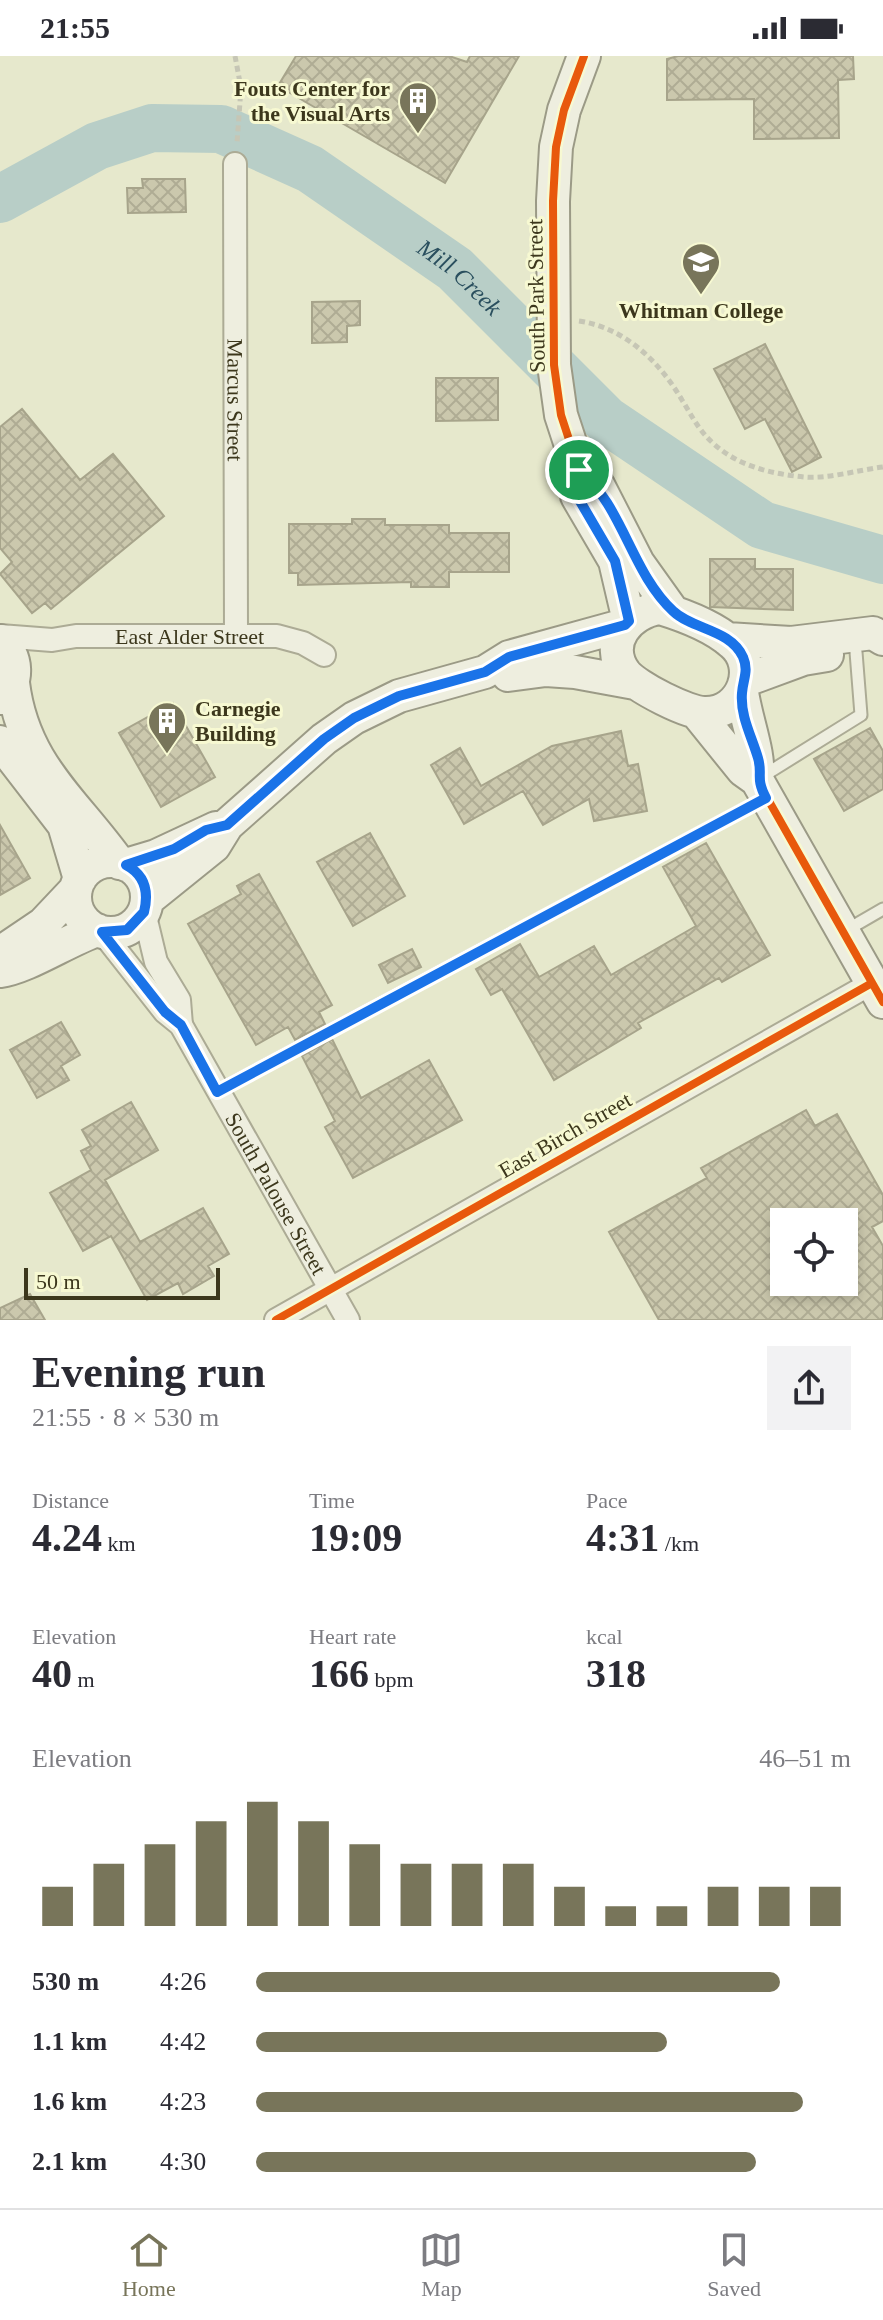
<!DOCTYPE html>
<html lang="en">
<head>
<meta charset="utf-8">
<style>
	body { margin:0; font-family:"Times New Roman",serif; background:#f2f2f3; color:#2b2b33; height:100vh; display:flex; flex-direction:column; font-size:30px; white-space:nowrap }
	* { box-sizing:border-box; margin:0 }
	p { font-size:26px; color:#7c7c81 }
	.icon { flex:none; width:44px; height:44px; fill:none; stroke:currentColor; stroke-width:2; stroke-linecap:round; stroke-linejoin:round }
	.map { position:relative; height:1264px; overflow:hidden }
	.panel { display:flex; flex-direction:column; background:#fff; flex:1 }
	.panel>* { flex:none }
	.buttons { position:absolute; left:770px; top:1152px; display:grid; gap:16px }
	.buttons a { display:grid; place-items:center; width:88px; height:88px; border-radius:0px; background:#fff; box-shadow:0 4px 12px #0003; font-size:40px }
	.scale { position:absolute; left:24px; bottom:20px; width:196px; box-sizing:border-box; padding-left:8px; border:4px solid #3c371c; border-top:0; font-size:22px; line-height:28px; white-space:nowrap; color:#3c371c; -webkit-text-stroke:6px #f7f9d2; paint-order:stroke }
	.pin { position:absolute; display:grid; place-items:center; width:68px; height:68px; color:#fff; margin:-34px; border:4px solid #fff; border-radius:50%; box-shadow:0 2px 8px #0007 }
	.round { display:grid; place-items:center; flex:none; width:84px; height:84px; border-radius:0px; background:#f2f2f3 }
	.summary { display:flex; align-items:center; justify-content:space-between; height:136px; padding:0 32px }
	h1 { font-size:44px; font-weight:700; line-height:60px }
	.stats { display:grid; grid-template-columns:repeat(3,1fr); gap:12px; height:136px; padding:8px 32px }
	.stats div { display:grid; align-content:center }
	.stats b { font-size:40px; font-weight:700 }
	.stats small { font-size:22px; font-weight:400 }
	.stats p { font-size:22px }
	.chart { height:224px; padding:16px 32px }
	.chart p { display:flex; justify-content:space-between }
	.chart svg { width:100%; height:144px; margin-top:8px; stroke:#78755a; stroke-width:6 }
	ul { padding:0 32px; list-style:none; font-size:26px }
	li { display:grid; grid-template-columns:128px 96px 1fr; align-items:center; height:60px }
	li i { height:20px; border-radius:10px; background:#78755a }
	.status { display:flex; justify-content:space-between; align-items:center; height:56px; padding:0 40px; background:#fff; direction:ltr }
	.status svg { height:22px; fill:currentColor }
	.menu { display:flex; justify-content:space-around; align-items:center; height:112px; border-top:2px solid #e1e1e2; background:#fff; font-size:22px; color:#7c7c81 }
	.menu a { display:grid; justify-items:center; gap:4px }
	.menu .current { color:#78755a }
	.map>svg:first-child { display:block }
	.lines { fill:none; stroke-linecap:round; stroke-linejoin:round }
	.river { stroke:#b8cec7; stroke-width:48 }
	.building { fill:url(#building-cross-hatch); stroke:#a7a48b; stroke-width:2; fill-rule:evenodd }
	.lane-casing { stroke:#acab95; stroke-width:15 }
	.street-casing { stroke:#acab95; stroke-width:26 }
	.secondary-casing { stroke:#9b9a86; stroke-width:36 }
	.path { stroke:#c6c6b5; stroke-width:5; stroke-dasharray:6 4; stroke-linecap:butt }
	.lane { stroke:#eeeedf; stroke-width:11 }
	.street { stroke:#eeeedf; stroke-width:22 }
	.secondary { stroke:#eeeedf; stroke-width:32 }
	.cycleway-casing { stroke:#f7f9d2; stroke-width:13 }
	.cycleway { stroke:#e8590c; stroke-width:8 }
	.route-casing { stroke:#fff; stroke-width:16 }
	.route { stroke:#1a73e8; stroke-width:10 }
	.labels { text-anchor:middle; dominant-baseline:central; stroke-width:6; stroke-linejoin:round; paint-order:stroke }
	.poi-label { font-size:22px; font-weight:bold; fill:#3c371c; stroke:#f7f9d2; text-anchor:end }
	.street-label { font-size:22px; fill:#3c371c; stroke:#f7f9d2 }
	.water-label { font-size:24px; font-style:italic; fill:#2a4f5e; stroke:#f7f9d2 }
</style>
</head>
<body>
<div class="status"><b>21:55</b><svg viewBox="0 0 49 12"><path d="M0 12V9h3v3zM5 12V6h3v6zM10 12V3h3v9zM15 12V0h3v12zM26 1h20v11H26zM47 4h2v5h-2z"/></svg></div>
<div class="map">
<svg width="883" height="1264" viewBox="0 0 883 1264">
	<defs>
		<pattern id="building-cross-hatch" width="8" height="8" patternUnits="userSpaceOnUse" patternTransform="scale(2)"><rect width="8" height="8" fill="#cbc8ad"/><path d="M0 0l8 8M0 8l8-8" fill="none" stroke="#afac94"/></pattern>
	</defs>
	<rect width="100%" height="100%" fill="#e6e8cc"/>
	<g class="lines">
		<path class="river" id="s1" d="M0,143L97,90L152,72L221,73L310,113L455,213L606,364L762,469L883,504"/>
	</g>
	<path class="building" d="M296,0H449L467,6L470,0H519L445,127L278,30Z
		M678,0H853L854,23L838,24L839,82L754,83V43L667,44V3Z
		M142,123H185L186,156L128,157L127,132H143Z
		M360,245V269L347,270V286L312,287V246Z
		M765,288L821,401L792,416L765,363L745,373L714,313Z
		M436,322H498V364L436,365Z
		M22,353L80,424L113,398L164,460L51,553L45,547L32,557L0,518L12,506L0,492V371Z
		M352,463H385V469H449V477H509V516H449V531H411V526L298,529V517H289V468H352Z
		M710,503H755V513H793V554L710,551Z
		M173,647L215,721L161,751L119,677Z
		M870,672L883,695V733L844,755L814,703Z
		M621,675L628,710L638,708L647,755L594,765L589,743L543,769L523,735L464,768L431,709L460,692L481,730L552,690Z
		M0,769L30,822L0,839Z
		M370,777L405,840L353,870L317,806Z
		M706,787L770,899L722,926L719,922L638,967L641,972L554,1024L502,933L491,939L476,913L520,888L539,921L594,890L611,919L696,870L663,811Z
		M259,818L332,949L319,956L325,968L295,984L288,971L256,989L188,868L241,838L237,830Z
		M412,893L421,911L388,927L379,909Z
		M61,966L80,999L61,1010L69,1024L37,1042L10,994Z
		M332,983L361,1042L429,1004L462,1064L353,1122L325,1071L335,1065L302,1000Z
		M131,1046L158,1094L105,1124L140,1186L203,1152L229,1198L208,1210L214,1220L183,1238L178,1227L147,1244L111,1180L83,1195L50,1137L91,1114L81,1095L91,1090L82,1074Z
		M806,1054L815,1070L837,1058L883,1139V1165L872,1171L883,1190V1264H659L609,1176L707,1122L701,1112ZM784,1166H844V1226H784Z
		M30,1238L45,1264H0V1252Z"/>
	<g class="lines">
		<defs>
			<path id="lane" d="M763,720L861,659L856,596
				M845,875L883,853
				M218,1035L764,743"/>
			<g id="street">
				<path id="s2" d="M235,108L236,580"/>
				<path id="s3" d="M0,580L52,584L76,580H277L303,587L324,599"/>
				<path d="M144,856L156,906L179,944L181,969"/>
				<path id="s4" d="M102,876L165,956L181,969L348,1264"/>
				<path d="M276,1264L872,927"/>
			</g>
			<path id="secondary" d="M584,0L564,54L556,91L553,145L554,309L561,359L579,414L577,440L615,505L629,565
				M579,414L598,429L638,507L673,556
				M660,552C683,559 714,571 732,587C760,610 743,657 706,657C689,658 636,631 625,617C603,587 629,556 660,552Z
				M727,583L791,587L873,577L883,583
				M0,585C18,601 19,625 2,642
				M508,619L546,614L575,616L635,627
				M746,624L803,603L827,599
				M13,627C23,709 74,744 119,807
				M742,636C746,665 760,696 757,724
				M697,657L743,714L757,724L883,946
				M0,686L64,769L80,823
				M75 841a36 36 0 1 1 72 0a36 36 0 1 1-72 0Z
				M126,809L156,800L216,772
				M147,844L214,790L227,769L324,683L354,662L399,640L485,616L509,601L625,569
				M0,897L43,868L76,833
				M0,915C26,912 68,884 97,874"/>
		</defs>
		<use href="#lane" class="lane-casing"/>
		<use href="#street" class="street-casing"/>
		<use href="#secondary" class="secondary-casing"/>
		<path class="path" d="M235,0L241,32L237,87
			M579,265C625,272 659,305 682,344C692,360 699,375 714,388C738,410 772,418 804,421C829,423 858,414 883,411"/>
		<use href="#lane" class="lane"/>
		<use href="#street" class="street"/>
		<use href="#secondary" class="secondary"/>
		<defs>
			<path id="cycleway" d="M584,0L564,54L556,91L553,145L554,309L561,359L579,414L577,440L615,505L629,565
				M757,724L883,946
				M227,769C270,734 308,688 356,661C397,639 440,627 485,616
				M276,1264L872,927"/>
		</defs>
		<use href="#cycleway" class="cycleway-casing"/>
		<use href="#cycleway" class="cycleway"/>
	</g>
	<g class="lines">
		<defs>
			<path id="route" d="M579,414C623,450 631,516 673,555C693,574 730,573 743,601C749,615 743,623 742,637C740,660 752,681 758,702C763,719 755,721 766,742L217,1036L181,969L165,956L102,876L127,874L144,856C149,836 145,819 126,809L174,793L206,774L227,769L324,683L354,662L399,640L485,616L509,601L625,569L629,565L615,505L577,440Z"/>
		</defs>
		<use href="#route" class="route-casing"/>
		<use href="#route" class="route"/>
	</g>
	<defs>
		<symbol id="building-pin" viewBox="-11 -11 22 30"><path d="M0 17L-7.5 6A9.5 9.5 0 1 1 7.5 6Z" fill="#78755a" stroke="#f7f9d2"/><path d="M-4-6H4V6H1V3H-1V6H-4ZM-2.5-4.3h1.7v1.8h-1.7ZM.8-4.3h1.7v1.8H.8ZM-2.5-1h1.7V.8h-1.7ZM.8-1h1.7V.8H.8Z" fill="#fff"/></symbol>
		<symbol id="university-pin" viewBox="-11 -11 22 30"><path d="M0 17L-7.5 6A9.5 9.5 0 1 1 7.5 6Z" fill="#78755a" stroke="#f7f9d2"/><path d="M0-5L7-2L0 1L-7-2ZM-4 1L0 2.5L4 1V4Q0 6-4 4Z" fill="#fff"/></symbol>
	</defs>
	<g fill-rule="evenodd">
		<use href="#building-pin" x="396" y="23" width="44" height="60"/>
		<use href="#university-pin" x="679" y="184" width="44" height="60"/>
		<use href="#building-pin" x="145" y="643" width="44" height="60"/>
	</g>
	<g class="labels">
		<g class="poi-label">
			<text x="390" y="32">Fouts Center for<tspan x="390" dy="25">the Visual Arts</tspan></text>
			<text x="701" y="254" text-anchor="middle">Whitman College</text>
			<text x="195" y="652" text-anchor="start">Carnegie<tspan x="195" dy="25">Building</tspan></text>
		</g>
		<g class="street-label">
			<text transform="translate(536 240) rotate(-91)">South Park Street</text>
			<text stroke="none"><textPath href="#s2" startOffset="236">Marcus Street</textPath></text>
			<text stroke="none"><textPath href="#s3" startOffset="190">East Alder Street</textPath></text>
			<text transform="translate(565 1079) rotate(-30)">East Birch Street</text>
			<text stroke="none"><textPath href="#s4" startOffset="316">South Palouse Street</textPath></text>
		</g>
		<g class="water-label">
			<text stroke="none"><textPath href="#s1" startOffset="520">Mill Creek</textPath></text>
		</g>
	</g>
</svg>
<div class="buttons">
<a><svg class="icon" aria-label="locate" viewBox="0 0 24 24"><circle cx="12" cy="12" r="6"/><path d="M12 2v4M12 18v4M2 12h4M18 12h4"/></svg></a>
</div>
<div class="scale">50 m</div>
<div class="pin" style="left:579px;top:414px;background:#1e9e55"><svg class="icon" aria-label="arrive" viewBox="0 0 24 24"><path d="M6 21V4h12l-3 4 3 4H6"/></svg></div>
</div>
<section class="panel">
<div class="summary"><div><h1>Evening run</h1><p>21:55 · 8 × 530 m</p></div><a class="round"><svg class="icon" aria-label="share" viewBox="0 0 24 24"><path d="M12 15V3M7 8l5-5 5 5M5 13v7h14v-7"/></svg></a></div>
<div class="stats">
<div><p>Distance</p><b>4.24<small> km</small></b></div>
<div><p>Time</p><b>19:09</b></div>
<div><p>Pace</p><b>4:31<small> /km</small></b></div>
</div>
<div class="stats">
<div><p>Elevation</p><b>40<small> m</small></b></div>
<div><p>Heart rate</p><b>166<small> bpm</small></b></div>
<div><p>kcal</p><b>318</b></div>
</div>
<div class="chart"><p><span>Elevation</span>46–51 m</p>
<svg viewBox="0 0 160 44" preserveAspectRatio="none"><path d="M5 44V32M15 44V25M25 44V19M35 44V12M45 44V6M55 44V12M65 44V19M75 44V25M85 44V25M95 44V25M105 44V32M115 44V38M125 44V38M135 44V32M145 44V32M155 44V32"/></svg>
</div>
<ul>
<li><b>530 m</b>4:26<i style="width:88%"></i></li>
<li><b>1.1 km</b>4:42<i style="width:69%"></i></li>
<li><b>1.6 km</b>4:23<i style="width:92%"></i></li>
<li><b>2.1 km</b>4:30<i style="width:84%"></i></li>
</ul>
</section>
<nav class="menu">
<a class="current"><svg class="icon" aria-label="home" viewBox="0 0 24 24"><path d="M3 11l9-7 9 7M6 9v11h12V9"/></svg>Home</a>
<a><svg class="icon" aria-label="map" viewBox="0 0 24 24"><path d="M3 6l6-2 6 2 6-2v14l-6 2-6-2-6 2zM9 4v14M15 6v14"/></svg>Map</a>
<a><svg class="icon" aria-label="saved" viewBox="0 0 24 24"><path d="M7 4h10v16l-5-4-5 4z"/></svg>Saved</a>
</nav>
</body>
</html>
